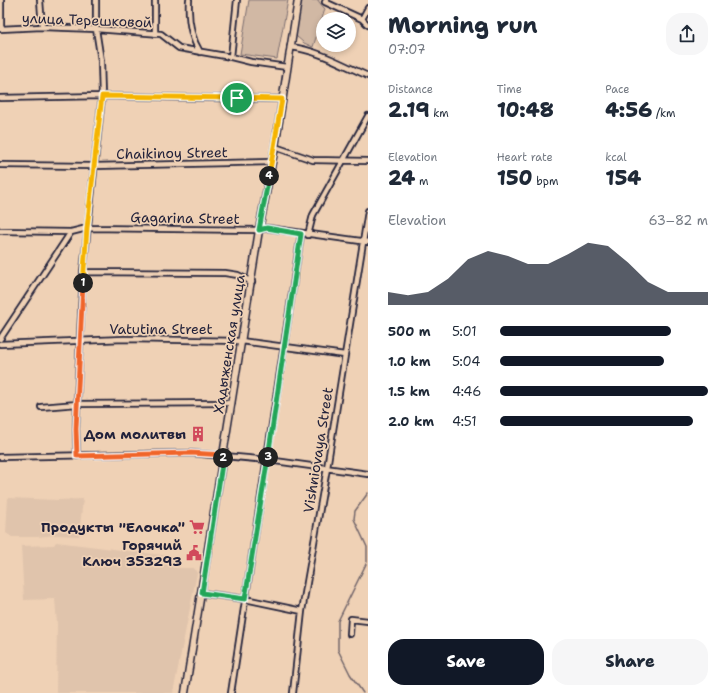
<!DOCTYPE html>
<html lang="en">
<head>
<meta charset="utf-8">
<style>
	body { margin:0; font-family:"Shantell Sans",sans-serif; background:#f6f6f7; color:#1f2937; height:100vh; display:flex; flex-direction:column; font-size:15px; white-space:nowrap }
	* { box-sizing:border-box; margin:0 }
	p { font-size:13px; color:#747a83 }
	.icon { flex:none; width:22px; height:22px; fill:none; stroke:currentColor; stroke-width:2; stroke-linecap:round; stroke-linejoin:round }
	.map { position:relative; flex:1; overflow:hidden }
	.panel { display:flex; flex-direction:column; background:#fff; width:360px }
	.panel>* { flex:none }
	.buttons { position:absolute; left:316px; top:12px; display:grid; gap:8px }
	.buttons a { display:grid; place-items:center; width:40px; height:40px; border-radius:50%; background:#fff; box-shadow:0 2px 6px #0003; font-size:20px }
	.pin { position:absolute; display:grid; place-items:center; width:34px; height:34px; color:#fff; margin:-17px; border:2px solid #fff; border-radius:50%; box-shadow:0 1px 4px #0007 }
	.km { position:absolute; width:20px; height:20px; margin:-10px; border-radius:50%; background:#222; color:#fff; font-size:11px; line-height:20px; text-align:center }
	.round { display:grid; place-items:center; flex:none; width:42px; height:42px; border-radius:16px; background:#f6f6f7 }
	.headline { display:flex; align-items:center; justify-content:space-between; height:68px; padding:0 20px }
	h1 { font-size:22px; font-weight:800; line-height:30px }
	.metrics { display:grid; grid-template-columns:repeat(3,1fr); gap:6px; height:68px; padding:4px 20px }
	.metrics div { display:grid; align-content:center }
	.metrics b { font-size:20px; font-weight:800 }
	.metrics small { font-size:11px; font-weight:400 }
	.metrics p { font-size:11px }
	.chart { height:112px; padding:8px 20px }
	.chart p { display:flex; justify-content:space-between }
	.chart svg { width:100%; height:72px; margin-top:4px; fill:#111827; opacity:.7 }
	.button { display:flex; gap:8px; margin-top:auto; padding:8px 20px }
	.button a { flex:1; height:46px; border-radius:16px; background:#111827; color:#fff; font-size:16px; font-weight:800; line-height:46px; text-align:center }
	.button a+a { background:#f6f6f7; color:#1f2937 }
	ul { padding:0 20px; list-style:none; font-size:13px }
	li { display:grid; grid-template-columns:64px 48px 1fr; align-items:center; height:30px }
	li i { height:10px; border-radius:5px; background:#111827 }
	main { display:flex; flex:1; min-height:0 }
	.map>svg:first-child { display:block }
	.built { fill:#e0c4ac }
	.green { fill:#d1b8a4; stroke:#7a6d70 }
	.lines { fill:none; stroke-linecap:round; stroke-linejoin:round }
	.stream { stroke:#71656a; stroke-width:1.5 }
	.street-casing { stroke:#22223b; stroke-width:8 }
	.secondary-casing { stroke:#22223b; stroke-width:9 }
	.street { stroke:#efd1b5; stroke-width:4.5 }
	.secondary { stroke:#efd1b5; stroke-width:6 }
	.split-1-casing { stroke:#fff; stroke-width:8 }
	.split-2-casing { stroke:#fff; stroke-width:8 }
	.split-3-casing { stroke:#fff; stroke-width:8 }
	.split-4-casing { stroke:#fff; stroke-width:8 }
	.split-5-casing { stroke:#fff; stroke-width:8 }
	.split-1 { stroke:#f5b400; stroke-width:5 }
	.split-2 { stroke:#f0652b; stroke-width:5 }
	.split-3 { stroke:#22a559; stroke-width:5 }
	.split-4 { stroke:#22a559; stroke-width:5 }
	.split-5 { stroke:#f5b400; stroke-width:5 }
	.labels { text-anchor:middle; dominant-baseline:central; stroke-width:3.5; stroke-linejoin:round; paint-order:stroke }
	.street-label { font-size:14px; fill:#22223b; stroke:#efd1b5 }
	.poi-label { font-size:14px; font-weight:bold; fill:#22223b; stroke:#efd1b5; text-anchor:end }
</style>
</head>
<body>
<main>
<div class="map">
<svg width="368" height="693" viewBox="0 0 368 693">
	<rect width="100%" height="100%" fill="#efd1b5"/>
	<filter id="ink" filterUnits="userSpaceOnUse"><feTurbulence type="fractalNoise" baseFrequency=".025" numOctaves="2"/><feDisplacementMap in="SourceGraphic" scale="8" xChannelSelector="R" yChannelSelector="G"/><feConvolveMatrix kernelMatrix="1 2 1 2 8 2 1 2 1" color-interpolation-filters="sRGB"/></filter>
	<g filter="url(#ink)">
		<path class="built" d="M8,498L58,500L83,499L79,536L56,535L37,537H12L6,533Z
			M56,542L170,556L176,568H194L197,573L173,693H56L57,624L55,599L24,600L21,546L54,545Z"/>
		<path class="green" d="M249,0H288L277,59L240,54Z
			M300,0H319V2L325,9L313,47L304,43L296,36Z"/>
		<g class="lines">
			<path class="stream" d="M363,693L350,674L338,650V621L367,562V547L354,519L355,511L368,493"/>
			<defs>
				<path id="street" d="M1,0V29
					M40,0L42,27
					M189,0C188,18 190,36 200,52
					M326,0L325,2L362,19L368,25
					M362,19L368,8
					M0,29L42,27L96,29L161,34L179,48L231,57L251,62L287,67
					M155,34V0
					M290,47C318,50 343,65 368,76
					M231,57L237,0
					M0,98L102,96L282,99
					M275,147L313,160L368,161
					M0,165L94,166L272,162
					M0,231L71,232L87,228L259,230L267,228L368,242
					M308,235L313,215L368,116
					M83,272L225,273L238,275L252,282
					M0,339L71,232
					M0,344L124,339L241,341L345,355
					M41,407L77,404L232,403
					M77,456L76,429L83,272L102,96L101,61L96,29V0
					M0,457L191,453L268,460L368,474
					M202,593L245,599L302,611
					M350,634L351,619L368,621
					M231,693L301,234
					M293,693L302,611L327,468L368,211"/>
				<path id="secondary" d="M185,693L259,230L275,147L298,0"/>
			</defs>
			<use href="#street" class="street-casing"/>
			<use href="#secondary" class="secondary-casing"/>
			<use href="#street" class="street"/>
			<use href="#secondary" class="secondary"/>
		</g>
	</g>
	<g class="lines" filter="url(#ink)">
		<defs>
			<path id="split-1" d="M83,283L87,228L102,96L237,98"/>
			<path id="split-2" d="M83,283L76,429L77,456L191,453L224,455L223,458"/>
			<path id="split-3" d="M223,458L202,593L245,599L268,457"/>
			<path id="split-4" d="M268,457L301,234L267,228L259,230L269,176"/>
			<path id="split-5" d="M237,98L282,99L269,176"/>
		</defs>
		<use href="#split-1" class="split-1-casing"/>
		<use href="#split-2" class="split-2-casing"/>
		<use href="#split-3" class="split-3-casing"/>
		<use href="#split-4" class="split-4-casing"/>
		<use href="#split-5" class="split-5-casing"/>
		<use href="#split-1" class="split-1"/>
		<use href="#split-2" class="split-2"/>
		<use href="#split-3" class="split-3"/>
		<use href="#split-4" class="split-4"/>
		<use href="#split-5" class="split-5"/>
	</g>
	<defs>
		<symbol id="building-bare" viewBox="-9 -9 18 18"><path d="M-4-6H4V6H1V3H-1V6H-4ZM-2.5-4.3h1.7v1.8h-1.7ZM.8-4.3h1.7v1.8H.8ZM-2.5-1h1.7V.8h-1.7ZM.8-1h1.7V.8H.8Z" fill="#d1495b" stroke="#efd1b5" stroke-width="2.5" paint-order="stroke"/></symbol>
		<symbol id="supermarket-bare" viewBox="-9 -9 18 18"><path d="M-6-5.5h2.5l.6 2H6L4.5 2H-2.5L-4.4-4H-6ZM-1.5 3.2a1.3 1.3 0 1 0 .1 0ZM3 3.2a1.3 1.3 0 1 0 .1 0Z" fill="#d1495b" stroke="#efd1b5" stroke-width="2.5" paint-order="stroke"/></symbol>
		<symbol id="civic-bare" viewBox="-9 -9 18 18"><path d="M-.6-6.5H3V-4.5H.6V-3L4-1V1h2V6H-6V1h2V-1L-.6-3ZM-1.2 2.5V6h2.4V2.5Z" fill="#d1495b" stroke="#efd1b5" stroke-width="2.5" paint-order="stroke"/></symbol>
	</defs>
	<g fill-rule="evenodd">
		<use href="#building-bare" x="187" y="423" width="22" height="22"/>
		<use href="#supermarket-bare" x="186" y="516" width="22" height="22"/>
		<use href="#civic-bare" x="183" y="542" width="22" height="22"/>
	</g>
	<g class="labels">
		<g class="street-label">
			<text transform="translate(87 20) rotate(2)">улица Терешковой</text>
			<text transform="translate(172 153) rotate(-1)">Chaikinoy Street</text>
			<text transform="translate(185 218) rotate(1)">Gagarina Street</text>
			<text x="161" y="329">Vatutina Street</text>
			<text transform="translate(229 344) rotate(-81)">Хадыженская улица</text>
			<text transform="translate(318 450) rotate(-81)">Vishniovaya Street</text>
		</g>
		<g class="poi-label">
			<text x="186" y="434">Дом молитвы</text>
			<text x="185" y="527">Продукты "Елочка"</text>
			<text x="182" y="545">Горячий<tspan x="182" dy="16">Ключ 353293</tspan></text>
		</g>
	</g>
</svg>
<div class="buttons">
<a><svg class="icon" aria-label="layers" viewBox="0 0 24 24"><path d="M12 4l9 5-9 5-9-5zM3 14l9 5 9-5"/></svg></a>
</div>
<div class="pin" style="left:237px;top:98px;background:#1e9e55"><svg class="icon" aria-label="arrive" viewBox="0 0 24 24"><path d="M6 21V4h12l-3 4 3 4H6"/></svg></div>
<b class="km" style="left:83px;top:283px">1</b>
<b class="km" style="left:223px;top:458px">2</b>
<b class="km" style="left:268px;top:457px">3</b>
<b class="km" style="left:269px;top:176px">4</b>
</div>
<section class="panel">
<div class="headline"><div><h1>Morning run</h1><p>07:07</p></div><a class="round"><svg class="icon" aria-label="share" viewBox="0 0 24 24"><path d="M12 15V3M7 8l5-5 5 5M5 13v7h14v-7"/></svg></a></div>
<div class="metrics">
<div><p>Distance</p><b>2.19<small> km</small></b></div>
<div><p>Time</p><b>10:48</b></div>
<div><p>Pace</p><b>4:56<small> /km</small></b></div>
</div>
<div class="metrics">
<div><p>Elevation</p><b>24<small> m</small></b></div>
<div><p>Heart rate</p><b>150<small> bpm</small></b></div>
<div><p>kcal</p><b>154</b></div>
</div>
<div class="chart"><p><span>Elevation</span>63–82 m</p>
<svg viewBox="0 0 160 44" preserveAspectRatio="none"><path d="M0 44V36L10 38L20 36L30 28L40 16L50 11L60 14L70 19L80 19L90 13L100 6L110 8L120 18L130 30L140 36L150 36L160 36V44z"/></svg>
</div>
<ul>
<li><b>500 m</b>5:01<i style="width:82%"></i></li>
<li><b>1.0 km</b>5:04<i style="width:79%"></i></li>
<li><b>1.5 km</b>4:46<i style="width:100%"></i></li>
<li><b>2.0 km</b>4:51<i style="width:93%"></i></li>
</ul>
<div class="button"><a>Save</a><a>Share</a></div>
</section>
</main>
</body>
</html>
